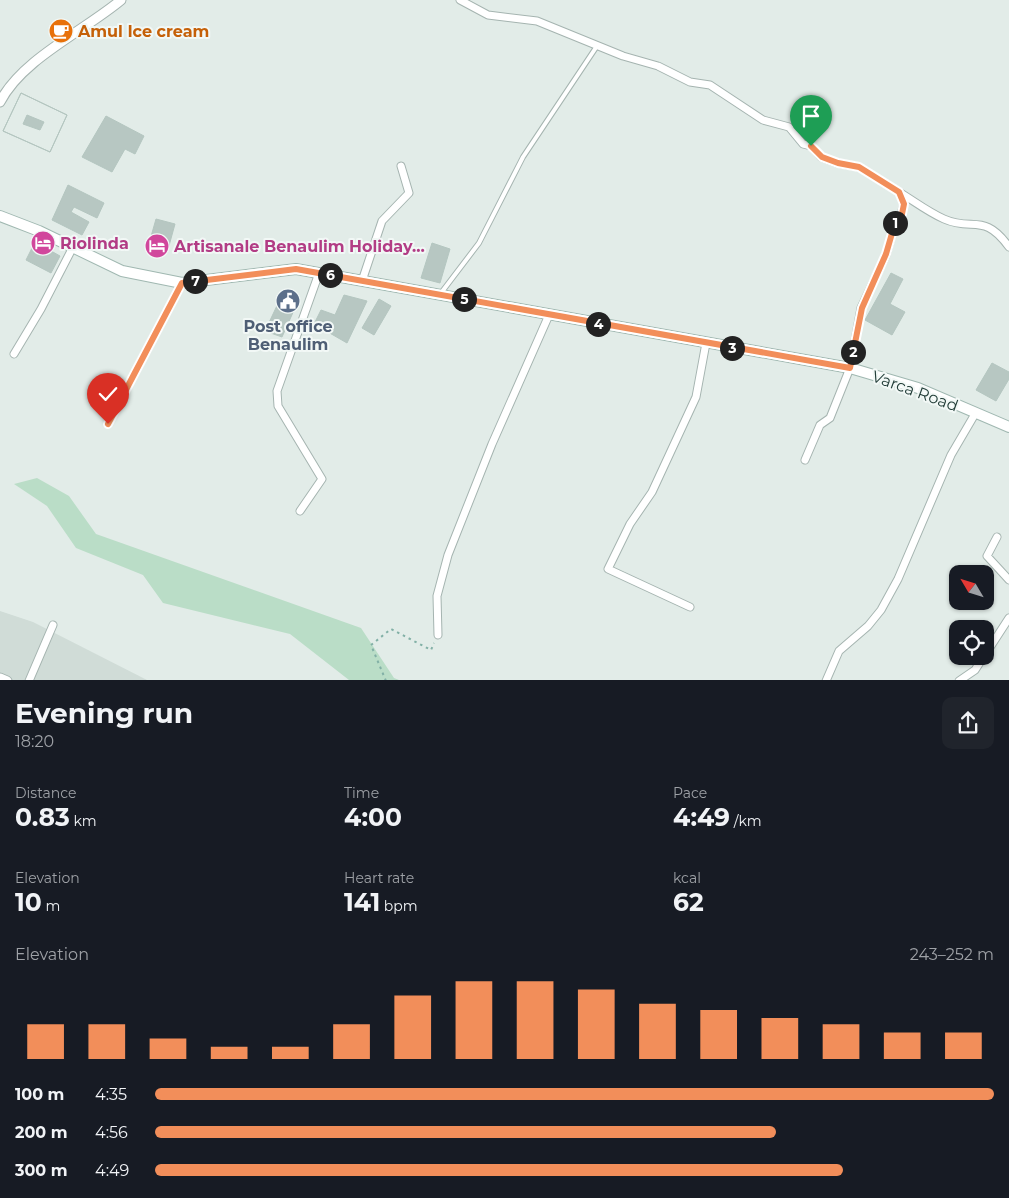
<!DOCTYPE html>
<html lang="en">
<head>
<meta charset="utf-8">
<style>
	body { margin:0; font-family:Montserrat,sans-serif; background:#20242c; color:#f1f3f6; height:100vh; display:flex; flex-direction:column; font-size:19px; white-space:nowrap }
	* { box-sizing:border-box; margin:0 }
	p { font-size:16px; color:#9ea1a6 }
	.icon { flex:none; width:28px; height:28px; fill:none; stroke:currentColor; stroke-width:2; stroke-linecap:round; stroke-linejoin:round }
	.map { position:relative; height:680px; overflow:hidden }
	.sheet { display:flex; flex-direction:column; background:#171b24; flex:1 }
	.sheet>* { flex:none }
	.needle { width:32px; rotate:308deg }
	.controls { position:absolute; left:949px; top:565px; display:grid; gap:10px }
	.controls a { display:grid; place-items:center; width:45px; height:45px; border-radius:10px; background:#171b24; box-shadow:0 1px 4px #0004; font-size:25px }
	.pin { position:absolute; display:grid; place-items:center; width:42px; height:42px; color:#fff; margin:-51px -21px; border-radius:50% 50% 50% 0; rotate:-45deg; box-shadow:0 0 5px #0007 }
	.pin .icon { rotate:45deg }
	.km { position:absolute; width:25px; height:25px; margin:-12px; border-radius:50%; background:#222; color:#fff; font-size:14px; line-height:25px; text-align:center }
	.round { display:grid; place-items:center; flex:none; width:52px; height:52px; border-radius:10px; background:#20242c }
	.headline { display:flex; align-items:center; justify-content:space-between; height:85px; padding:0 15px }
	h1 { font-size:28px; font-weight:700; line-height:38px }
	.metrics { display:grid; grid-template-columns:repeat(3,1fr); gap:8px; height:85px; padding:5px 15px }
	.metrics div { display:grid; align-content:center }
	.metrics b { font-size:25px; font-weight:700 }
	.metrics small { font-size:14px; font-weight:400 }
	.metrics p { font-size:14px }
	.chart { height:140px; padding:10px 15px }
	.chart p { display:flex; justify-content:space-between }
	.chart svg { width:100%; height:90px; margin-top:5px; stroke:#f28e5a; stroke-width:6 }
	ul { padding:0 15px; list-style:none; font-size:16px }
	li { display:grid; grid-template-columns:80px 60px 1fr; align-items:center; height:38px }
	li i { height:12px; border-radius:6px; background:#f28e5a }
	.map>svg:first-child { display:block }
	.built { fill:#d0dcd7 }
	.green { fill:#baddc7 }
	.building { fill:#b7c7c2; stroke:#b4c6c0; fill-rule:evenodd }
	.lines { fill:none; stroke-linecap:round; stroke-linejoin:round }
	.service-casing { stroke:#a5b4b0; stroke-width:6 }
	.minor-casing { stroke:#a5b4b0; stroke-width:9 }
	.tertiary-casing { stroke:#a5b4b0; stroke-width:11 }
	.secondary-casing { stroke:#a0b8b1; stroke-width:12 }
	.path { stroke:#82b0a6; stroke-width:2; stroke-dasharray:2.5 4; stroke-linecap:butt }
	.service { stroke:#fff; stroke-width:4 }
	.minor { stroke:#fff; stroke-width:7 }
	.tertiary { stroke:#fff; stroke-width:9 }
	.secondary { stroke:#fff; stroke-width:10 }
	.route-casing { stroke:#fff; stroke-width:10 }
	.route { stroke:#f28e5a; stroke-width:6 }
	.labels { text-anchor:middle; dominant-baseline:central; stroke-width:4; stroke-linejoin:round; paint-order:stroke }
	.food-label { font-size:16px; font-weight:bold; fill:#c56008; stroke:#f2f8f6; text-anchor:start }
	.hotel-label { font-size:16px; font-weight:bold; fill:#b23c85; stroke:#f2f8f6; text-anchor:start }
	.service-label { font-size:16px; font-weight:bold; fill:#4e5e75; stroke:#f2f8f6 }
	.street-label { font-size:16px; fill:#223d38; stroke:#f2f8f6 }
</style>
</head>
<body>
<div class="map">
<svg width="1009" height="681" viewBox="0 0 1009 681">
	<rect width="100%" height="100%" fill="#e2ece8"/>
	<path class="built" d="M0,611L33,622L147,680L0,681Z"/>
	<path class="green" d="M37,478L69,496L96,534L361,628L394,678L399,680H349L290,634L163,603L143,575L76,548L47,506L14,484Z"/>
	<path class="building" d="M21,93L67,115L50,152L3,131ZM27,115L44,122L40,130L23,124Z
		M21,93L67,115L50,152L3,131Z
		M106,116L144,136L135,154L125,149L112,172L82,157Z
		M68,185L104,203L97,218L74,207L71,212L89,222L82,235L52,220Z
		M156,219L175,224L167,253L148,247Z
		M35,242L60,256L51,273L26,260Z
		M432,243L450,249L440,283L421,278Z
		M891,273L903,279L890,304L905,312L892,335L865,320Z
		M283,293L299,299L282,337L265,331Z
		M344,295L367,301L347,343L314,324L321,310L335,315Z
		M379,299L391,306L374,335L362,328Z
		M992,363L1009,372V379L996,401L976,390Z"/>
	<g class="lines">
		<defs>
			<path id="service" d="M441,293L479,243L523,157L597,46"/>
			<path id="minor" d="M460,0L488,15L537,21L623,56L658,66L690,82L710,85L763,120L789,127L803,144L811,146L821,157L837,163L859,167L899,192L904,204L901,214L895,223L886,255L861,308L850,368L830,418L820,425L805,460
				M899,192C914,201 928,212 944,219C973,232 984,212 1009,247
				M362,281L382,221L409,193L401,166
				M14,354L41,309L73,247
				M108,424L182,283
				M300,511L322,479L278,406L277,391L319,273
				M997,537L987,556L1009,580
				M690,607L608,569L630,524L652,492L696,397L706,343
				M438,635L437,596L448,555L492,444L549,315
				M985,655L1009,618
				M29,681L53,625
				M826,681L839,651L868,626L881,610L898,579L951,455L975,414
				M959,681L975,670L984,656"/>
			<path id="tertiary" d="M0,102C22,59 84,31 121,0
				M0,678L7,681"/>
			<path id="secondary" d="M0,216L39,231L122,271L182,283L296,269L850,368L918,388L1009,427"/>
		</defs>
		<use href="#service" class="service-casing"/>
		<use href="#minor" class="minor-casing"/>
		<use href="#tertiary" class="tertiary-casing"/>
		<use href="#secondary" class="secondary-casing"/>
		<path class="path" d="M386,681L371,645L391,629L431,650L434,643"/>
		<use href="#service" class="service"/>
		<use href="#minor" class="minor"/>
		<use href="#tertiary" class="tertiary"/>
		<use href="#secondary" class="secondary"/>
	</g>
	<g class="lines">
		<defs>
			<path id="route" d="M108,424L182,283L296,269L850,368L862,308L886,254L895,223L902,214L904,204L899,192L859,167L838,163L822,157L811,146"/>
		</defs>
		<use href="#route" class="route-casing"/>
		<use href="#route" class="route"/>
	</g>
	<defs>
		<symbol id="cafe-disc" viewBox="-11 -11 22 22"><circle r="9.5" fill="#e8710a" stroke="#f2f8f6"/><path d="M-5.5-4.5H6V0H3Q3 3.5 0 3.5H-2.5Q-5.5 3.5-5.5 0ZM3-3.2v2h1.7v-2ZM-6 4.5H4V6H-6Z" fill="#fff"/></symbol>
		<symbol id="hotel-disc" viewBox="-11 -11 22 22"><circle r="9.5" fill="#d1479c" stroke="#f2f8f6"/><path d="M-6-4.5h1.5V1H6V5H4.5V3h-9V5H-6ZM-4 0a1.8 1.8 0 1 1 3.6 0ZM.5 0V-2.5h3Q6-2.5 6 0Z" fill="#fff"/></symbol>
		<symbol id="civic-disc" viewBox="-11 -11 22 22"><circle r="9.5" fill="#5c6f8a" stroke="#f2f8f6"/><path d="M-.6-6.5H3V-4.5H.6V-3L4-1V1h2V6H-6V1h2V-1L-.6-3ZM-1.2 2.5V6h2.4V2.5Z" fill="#fff"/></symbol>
	</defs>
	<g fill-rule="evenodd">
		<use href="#cafe-disc" x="47" y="17" width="28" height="28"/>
		<use href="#hotel-disc" x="29" y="229" width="28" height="28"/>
		<use href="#hotel-disc" x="143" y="232" width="28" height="28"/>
		<use href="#civic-disc" x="274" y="287" width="28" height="28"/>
	</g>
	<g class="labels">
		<g class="food-label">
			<text x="78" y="31">Amul Ice cream</text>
		</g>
		<g class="hotel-label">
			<text x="60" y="243">Riolinda</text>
			<text x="174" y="246">Artisanale Benaulim Holiday…</text>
		</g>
		<g class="service-label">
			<text x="288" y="326">Post office<tspan x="288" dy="18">Benaulim</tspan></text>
		</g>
		<g class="street-label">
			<text transform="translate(915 391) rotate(20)">Varca Road</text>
		</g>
	</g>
</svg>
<div class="controls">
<a><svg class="needle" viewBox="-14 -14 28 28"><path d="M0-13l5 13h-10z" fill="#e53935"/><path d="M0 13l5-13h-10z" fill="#9ea1a6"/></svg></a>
<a><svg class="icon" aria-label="locate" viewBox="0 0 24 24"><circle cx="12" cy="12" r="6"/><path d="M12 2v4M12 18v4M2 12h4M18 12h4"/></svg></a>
</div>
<div class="pin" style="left:811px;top:146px;background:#1e9e55"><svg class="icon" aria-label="arrive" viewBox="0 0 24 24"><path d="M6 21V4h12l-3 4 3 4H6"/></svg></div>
<div class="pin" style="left:108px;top:424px;background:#d93025"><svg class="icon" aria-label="check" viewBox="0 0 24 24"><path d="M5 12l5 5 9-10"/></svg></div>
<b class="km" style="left:895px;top:223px">1</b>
<b class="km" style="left:853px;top:352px">2</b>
<b class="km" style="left:732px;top:348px">3</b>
<b class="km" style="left:598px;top:324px">4</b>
<b class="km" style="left:464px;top:299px">5</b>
<b class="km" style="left:330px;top:275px">6</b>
<b class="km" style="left:195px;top:281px">7</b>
</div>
<section class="sheet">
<div class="headline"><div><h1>Evening run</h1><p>18:20</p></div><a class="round"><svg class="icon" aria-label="share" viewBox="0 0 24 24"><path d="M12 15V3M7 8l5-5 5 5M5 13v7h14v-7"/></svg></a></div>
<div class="metrics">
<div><p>Distance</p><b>0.83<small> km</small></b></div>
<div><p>Time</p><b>4:00</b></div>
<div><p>Pace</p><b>4:49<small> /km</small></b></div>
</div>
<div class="metrics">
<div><p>Elevation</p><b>10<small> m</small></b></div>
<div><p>Heart rate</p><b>141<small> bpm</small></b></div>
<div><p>kcal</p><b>62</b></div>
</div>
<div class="chart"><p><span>Elevation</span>243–252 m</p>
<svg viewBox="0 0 160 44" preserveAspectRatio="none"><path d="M5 44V27M15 44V27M25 44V34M35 44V38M45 44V38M55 44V27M65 44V13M75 44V6M85 44V6M95 44V10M105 44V17M115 44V20M125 44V24M135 44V27M145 44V31M155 44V31"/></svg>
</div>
<ul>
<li><b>100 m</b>4:35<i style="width:100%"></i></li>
<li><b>200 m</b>4:56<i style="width:74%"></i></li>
<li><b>300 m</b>4:49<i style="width:82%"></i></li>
</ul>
</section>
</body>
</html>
